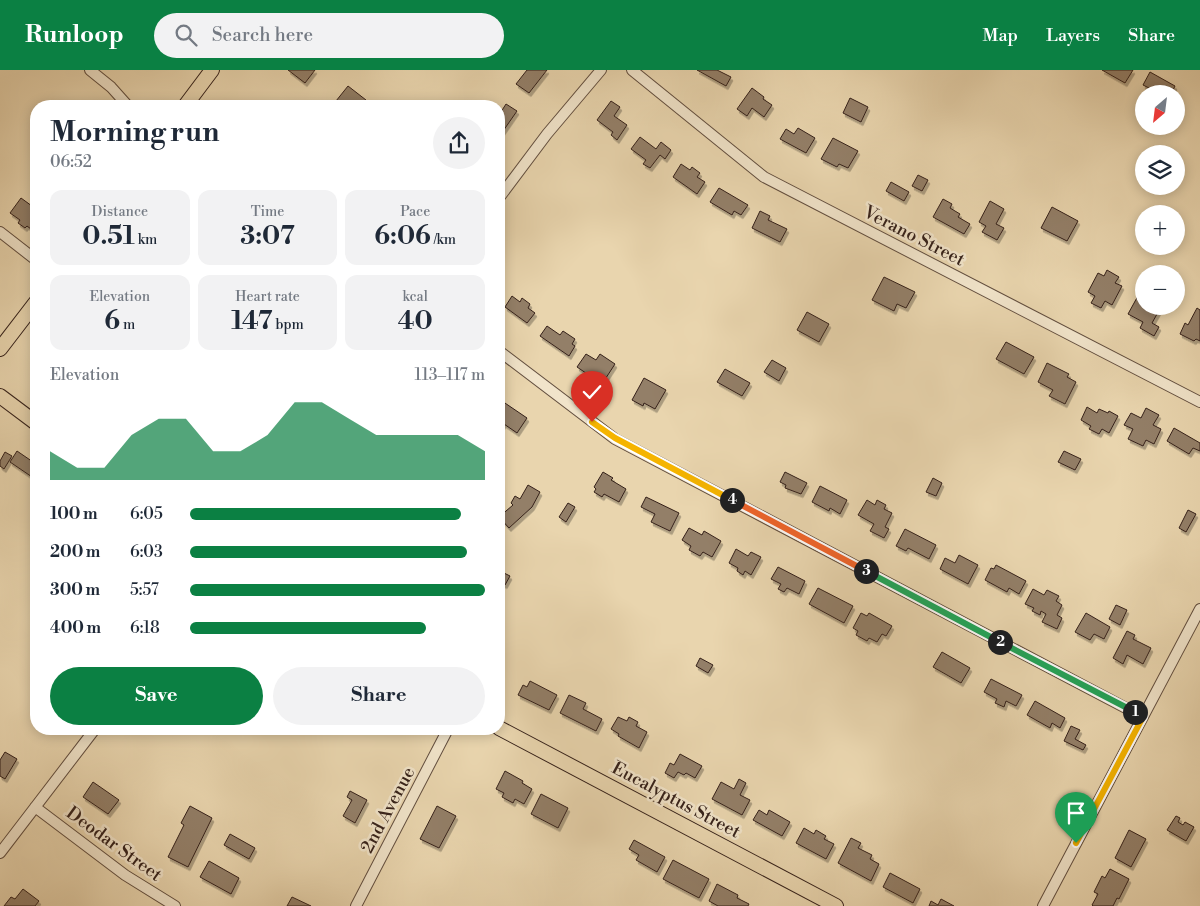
<!DOCTYPE html>
<html lang="en">
<head>
<meta charset="utf-8">
<style>
	body { margin:0; font-family:"Libre Bodoni",serif; background:#f2f2f3; color:#1f2937; height:100vh; display:flex; flex-direction:column; font-size:19px; white-space:nowrap }
	* { box-sizing:border-box; margin:0 }
	p { font-size:16px; color:#747a83 }
	.icon { flex:none; width:28px; height:28px; fill:none; stroke:currentColor; stroke-width:2; stroke-linecap:round; stroke-linejoin:round }
	.map { position:relative; flex:1; overflow:hidden }
	.side { position:absolute; left:30px; top:30px; width:475px; height:635px; display:flex; flex-direction:column; background:#fff; border-radius:20px; box-shadow:0 2px 12px #0003 }
	.side>* { flex:none }
	.needle { width:32px; rotate:208deg }
	.controls { position:absolute; left:1135px; top:15px; display:grid; gap:10px }
	.controls a { display:grid; place-items:center; width:50px; height:50px; border-radius:50%; background:#fff; box-shadow:0 2px 12px #0003; font-size:25px }
	.pin { position:absolute; display:grid; place-items:center; width:42px; height:42px; color:#fff; margin:-51px -21px; border-radius:50% 50% 50% 0; rotate:-45deg; box-shadow:0 0 5px #0007 }
	.pin .icon { rotate:45deg }
	.km { position:absolute; width:25px; height:25px; margin:-12px; border-radius:50%; background:#222; color:#fff; font-size:14px; line-height:25px; text-align:center }
	.round { display:grid; place-items:center; flex:none; width:52px; height:52px; border-radius:26px; background:#f2f2f3 }
	.headline { display:flex; align-items:center; justify-content:space-between; height:85px; padding:0 20px }
	h1 { font-size:28px; font-weight:700; line-height:38px }
	.metrics { display:grid; grid-template-columns:repeat(3,1fr); gap:8px; height:85px; padding:5px 20px }
	.metrics div { display:grid; align-content:center; border-radius:12px; background:#f2f2f3; text-align:center }
	.metrics b { font-size:25px; font-weight:700 }
	.metrics small { font-size:14px; font-weight:400 }
	.metrics p { font-size:14px }
	.chart { height:140px; padding:10px 20px }
	.chart p { display:flex; justify-content:space-between }
	.chart svg { width:100%; height:90px; margin-top:5px; fill:#0b8043; opacity:.7 }
	.primary-button { display:flex; gap:10px; margin-top:auto; padding:10px 20px }
	.primary-button a { flex:1; height:58px; border-radius:30px; background:#0b8043; color:#fff; font-size:20px; font-weight:700; line-height:58px; text-align:center }
	.primary-button a+a { background:#f2f2f3; color:#1f2937 }
	ul { padding:0 20px; list-style:none; font-size:16px }
	li { display:grid; grid-template-columns:80px 60px 1fr; align-items:center; height:38px }
	li i { height:12px; border-radius:6px; background:#0b8043 }
	header { display:flex; align-items:center; gap:30px; box-sizing:border-box; height:70px; padding:0 25px; background:#0b8043; color:#fff }
	header strong { font-size:24px }
	nav { display:flex; gap:28px; margin-inline-start:auto; font-size:18px }
	.search { width:350px; height:45px; background:#f2f2f3; display:flex; align-items:center; gap:12px; box-sizing:border-box; padding:0 18px; border-radius:28px; color:#747a83; font-size:19px }
	.map>svg:first-child { display:block }
	.building { fill:#937f67; stroke:#35211a; filter:url(#shadow) }
	.lines { fill:none; stroke-linecap:round; stroke-linejoin:round }
	.minor-casing { stroke:#624e3f; stroke-width:12 }
	.major-casing { stroke:#35211a; stroke-width:16 }
	.minor { stroke:#f1e4ca; stroke-width:10 }
	.major { stroke:#e9d5ae; stroke-width:14 }
	.split-1-casing { stroke:#fff; stroke-width:10 }
	.split-2-casing { stroke:#fff; stroke-width:10 }
	.split-3-casing { stroke:#fff; stroke-width:10 }
	.split-4-casing { stroke:#fff; stroke-width:10 }
	.split-5-casing { stroke:#fff; stroke-width:10 }
	.split-1 { stroke:#f5b400; stroke-width:6 }
	.split-2 { stroke:#22a559; stroke-width:6 }
	.split-3 { stroke:#22a559; stroke-width:6 }
	.split-4 { stroke:#f0652b; stroke-width:6 }
	.split-5 { stroke:#f5b400; stroke-width:6 }
	.labels { text-anchor:middle; dominant-baseline:central; stroke-width:5; stroke-linejoin:round; paint-order:stroke }
	.street-label { font-size:18px; fill:#35211a; stroke:#f1e4ca }
</style>
</head>
<body>
<header>
<strong>Runloop</strong>
<div class="search"><svg class="icon" aria-label="search" viewBox="0 0 24 24"><circle cx="10" cy="10" r="6"/><path d="M15 15l6 6"/></svg>Search here</div>
<nav><a>Map</a><a>Layers</a><a>Share</a></nav>
</header>
<div class="map">
<svg width="1200" height="836" viewBox="0 0 1200 836">
	<defs>
		<filter id="shadow"><feDropShadow dx="2" dy="3.5" stdDeviation="0" flood-color="#0004"/></filter>
	</defs>
	<rect width="100%" height="100%" fill="#e9d5ae"/>
	<filter id="stains"><feTurbulence type="fractalNoise" baseFrequency=".004" numOctaves="4"/><feColorMatrix values="0 0 0 0 .2 0 0 0 0 .09 0 0 0 0 .02 0 0 0 .5 -.17"/></filter>
	<radialGradient id="worn" r=".72"><stop offset=".6" stop-color="#630" stop-opacity="0"/><stop offset="1" stop-color="#630" stop-opacity=".3"/></radialGradient>
	<path class="building" d="M288,0H315L305,13Z
		M527,0H547L529,23L516,14Z
		M697,0H717L731,7L726,16Z
		M1102,0H1133L1125,13Z
		M1150,2L1175,16L1171,24H1151L1153,20L1143,15Z
		M348,16L366,30L361,36H332Z
		M752,18L764,27L763,29L772,35L764,47L752,38L747,46L737,39Z
		M850,28L868,37L861,52L843,43Z
		M611,31L620,37L614,46L627,55L617,70L611,65L613,62L597,50Z
		M506,34L517,41L501,64L499,63V45Z
		M798,58L815,68L806,83L780,69L786,59L794,64Z
		M640,67L656,79L661,72L671,80L665,89L660,85L650,98L643,94L646,90L631,79Z
		M833,68L858,81L848,98L839,94L837,97L821,89Z
		M681,94L690,100L692,97L700,103L697,107L705,112L697,124L673,107Z
		M918,105L928,110L922,121L912,116Z
		M891,112L909,122L904,131L886,121Z
		M719,118L748,135L741,145L734,141L732,145L710,132Z
		M21,128L36,139V163L27,156L25,158L18,153L20,150L10,143Z
		M943,129L952,134L950,138L960,144L958,147L970,154L964,164L933,147Z
		M990,131L1004,139L996,154L1004,158L997,170L982,162L986,156L979,152Z
		M1052,137L1078,151L1067,171L1041,158Z
		M760,141L770,146L768,150L787,159L780,172L752,158Z
		M1107,200L1119,207L1115,213L1122,216L1112,235L1105,231L1101,238L1091,233L1095,226L1088,222L1098,203L1104,206Z
		M884,207L915,222L906,238L897,234L894,241L872,230Z
		M1139,224L1144,227V236L1161,237L1152,253L1159,257L1154,266L1140,258L1143,252L1128,244Z
		M512,226L520,232L522,228L530,234L528,238L535,243L527,253L505,237Z
		M1197,238L1200,240V271L1196,269L1194,271L1180,264L1185,253L1188,255Z
		M807,242L829,254L819,272L797,260Z
		M547,256L560,265L563,261L575,269L572,274L575,276L569,286L540,266Z
		M1006,272L1034,287L1024,304L996,289Z
		M586,284L596,290L600,284L615,294L602,314L577,297Z
		M772,290L786,298L779,311L764,302Z
		M1047,293L1069,304L1067,307L1076,312L1065,334L1049,326L1053,320L1038,312Z
		M725,299L750,313L742,326L717,312Z
		M644,308L666,320L655,339L644,333L643,336L632,330Z
		M499,329L527,348L517,363L504,354L502,357L499,355Z
		M1087,337L1097,343L1099,339L1108,343L1109,341L1118,346L1109,363L1102,359L1099,364L1089,359L1091,356L1081,350Z
		M1146,338L1159,345L1153,355L1161,359L1154,374L1146,370L1143,376L1128,369L1133,359L1124,355L1131,343L1141,348Z
		M1174,358L1200,373V381L1193,378L1189,384L1167,371Z
		M17,381L36,394L35,409L10,392Z
		M1064,381L1081,389L1075,400L1058,392Z
		M5,382L12,386L4,399L0,396V391Z
		M603,402L613,408L611,410L626,419L619,432L604,424L602,427L594,422L596,419L594,417Z
		M785,402L807,413L801,424L785,418L786,415L780,412Z
		M933,408L942,413L936,426L926,422Z
		M528,415L540,422L532,437L509,458L499,447L513,435L511,433L515,426L520,429Z
		M820,416L847,430L840,444L830,438L829,441L812,432Z
		M646,427L679,443L670,461L651,452L655,444L641,437Z
		M867,430L875,435L877,430L886,435L884,439L892,443L885,457L889,459L884,468L870,461L874,454L858,445Z
		M568,433L575,437L566,452L559,447Z
		M1188,440L1196,444L1186,462L1179,458Z
		M689,458L702,465L704,461L721,471L712,487L703,482L700,486L689,480L691,476L682,470Z
		M905,459L936,475L929,489L908,478L906,481L896,476Z
		M736,479L748,486L751,482L761,487L751,505L745,501L743,505L737,501L738,498L729,493Z
		M959,485L978,495L968,514L940,499L945,488L955,493Z
		M996,495L1026,511L1019,524L1009,518L1007,522L985,510L991,498L994,499Z
		M778,497L805,511L799,524L787,518L784,522L778,519L781,514L771,509Z
		M500,501L510,506L505,515L499,512Z
		M818,518L853,536L844,553L809,534Z
		M1033,519L1044,525L1047,520L1059,526L1056,531L1062,535L1057,545L1062,548L1057,559L1042,552L1046,544L1041,541L1040,545L1032,541L1034,538L1025,534Z
		M1116,535L1127,540L1120,555L1109,549Z
		M861,543L867,546L869,543L892,556L886,566L882,564L877,572L869,568L867,571L856,565L858,561L853,558Z
		M1086,543L1110,557L1104,569L1094,564L1090,570L1075,562Z
		M1127,561L1135,565L1133,569L1151,578L1143,594L1127,585L1123,594L1113,588Z
		M942,582L970,598L961,613L933,597Z
		M700,588L713,595L708,603L696,596Z
		M991,609L1022,625L1016,636L1006,631L1004,637L995,633L997,629L984,622Z
		M530,611L557,625L549,640L518,625L523,615L527,617Z
		M569,625L586,633L583,639L602,649L596,661L560,643Z
		M1035,631L1065,648L1060,658L1052,653L1050,658L1027,645Z
		M618,647L627,651L629,647L638,652L636,656L647,662L639,678L618,666L619,664L611,659Z
		M1071,656L1080,660L1075,669L1086,675L1083,680L1064,671Z
		M5,682L17,689L5,709L0,706V690Z
		M680,684L702,696L695,708L686,703L684,705L678,702L674,708L665,703L670,693L674,695Z
		M505,701L523,711L522,713L532,719L524,734L515,729L513,733L502,727L504,723L496,719Z
		M739,709L746,713L740,725L750,730L742,745L712,729L721,712L734,719Z
		M93,712L119,730L108,744L83,727Z
		M350,721L367,730L355,753L343,746L352,730L347,727Z
		M541,724L568,738L558,758L531,744Z
		M190,736L212,748L188,797L168,787L184,755L181,753Z
		M437,736L456,746L439,778L420,769Z
		M759,740L767,745L769,740L790,752L782,766L753,750Z
		M1176,746L1180,748L1178,752L1183,755L1185,752L1194,757L1186,771L1167,760Z
		M804,758L814,764L816,760L826,766L824,769L834,774L826,789L796,773Z
		M1129,760L1146,769L1131,797L1115,788Z
		M230,764L255,778L249,789L224,775Z
		M851,768L861,773L858,778L872,785L870,789L879,794L871,811L838,793Z
		M634,770L665,787L657,802L636,790L639,785L629,779Z
		M673,790L709,809L699,828L663,809Z
		M209,791L239,808L231,824L200,807Z
		M1110,799L1129,809L1119,829L1117,828L1113,836H1093L1092,835L1098,824L1094,822L1102,806L1105,808Z
		M890,803L920,819L913,833L883,817Z
		M717,814L738,825L737,828L749,834L748,836H718L709,831Z
		M23,819L39,831L35,836H4L11,827L15,829Z
		M292,827L311,836H287Z
		M941,829L954,836H929L931,831L938,835Z"/>
	<g class="lines">
		<defs>
			<path id="minor" d="M90,0L111,17L128,36
				M632,0L764,107L1200,332
				M499,128L547,64L601,0
				M0,162L36,190
				M499,281L615,369L1143,647
				M35,737L125,805L175,836
				M0,783L95,659
				M356,836L448,659
				M1043,836L1200,539"/>
			<path id="major" d="M185,36L212,0
				M0,279L36,232
				M0,326L36,353
				M499,658L836,836"/>
		</defs>
		<use href="#minor" class="minor-casing"/>
		<use href="#major" class="major-casing"/>
		<use href="#minor" class="minor"/>
		<use href="#major" class="major"/>
	</g>
	<g class="lines">
		<defs>
			<path id="split-1" d="M1076,773L1143,647L1135,642"/>
			<path id="split-2" d="M1000,572L1135,642"/>
			<path id="split-3" d="M866,501L1000,572"/>
			<path id="split-4" d="M732,430L866,501"/>
			<path id="split-5" d="M592,352L615,368L732,430"/>
		</defs>
		<use href="#split-1" class="split-1-casing"/>
		<use href="#split-2" class="split-2-casing"/>
		<use href="#split-3" class="split-3-casing"/>
		<use href="#split-4" class="split-4-casing"/>
		<use href="#split-5" class="split-5-casing"/>
		<use href="#split-1" class="split-1"/>
		<use href="#split-2" class="split-2"/>
		<use href="#split-3" class="split-3"/>
		<use href="#split-4" class="split-4"/>
		<use href="#split-5" class="split-5"/>
	</g>
	<g class="labels">
		<g class="street-label">
			<text transform="translate(914 166) rotate(27)">Verano Street</text>
			<text transform="translate(676 730) rotate(28)">Eucalyptus Street</text>
			<text transform="translate(388 740) rotate(-62)">2nd Avenue</text>
			<text transform="translate(114 774) rotate(36)">Deodar Street</text>
		</g>
	</g>
	<rect width="100%" height="100%" filter="url(#stains)"/>
	<rect width="100%" height="100%" fill="url(#worn)"/>
</svg>
<div class="controls">
<a><svg class="needle" viewBox="-14 -14 28 28"><path d="M0-13l5 13h-10z" fill="#e53935"/><path d="M0 13l5-13h-10z" fill="#747a83"/></svg></a>
<a><svg class="icon" aria-label="layers" viewBox="0 0 24 24"><path d="M12 4l9 5-9 5-9-5zM3 14l9 5 9-5"/></svg></a>
<a>+</a>
<a>−</a>
</div>
<div class="pin" style="left:1076px;top:773px;background:#1e9e55"><svg class="icon" aria-label="arrive" viewBox="0 0 24 24"><path d="M6 21V4h12l-3 4 3 4H6"/></svg></div>
<div class="pin" style="left:592px;top:352px;background:#d93025"><svg class="icon" aria-label="check" viewBox="0 0 24 24"><path d="M5 12l5 5 9-10"/></svg></div>
<b class="km" style="left:1135px;top:642px">1</b>
<b class="km" style="left:1000px;top:572px">2</b>
<b class="km" style="left:866px;top:501px">3</b>
<b class="km" style="left:732px;top:430px">4</b>
<section class="side">
<div class="headline"><div><h1>Morning run</h1><p>06:52</p></div><a class="round"><svg class="icon" aria-label="share" viewBox="0 0 24 24"><path d="M12 15V3M7 8l5-5 5 5M5 13v7h14v-7"/></svg></a></div>
<div class="metrics">
<div><p>Distance</p><b>0.51<small> km</small></b></div>
<div><p>Time</p><b>3:07</b></div>
<div><p>Pace</p><b>6:06<small> /km</small></b></div>
</div>
<div class="metrics">
<div><p>Elevation</p><b>6<small> m</small></b></div>
<div><p>Heart rate</p><b>147<small> bpm</small></b></div>
<div><p>kcal</p><b>40</b></div>
</div>
<div class="chart"><p><span>Elevation</span>113–117 m</p>
<svg viewBox="0 0 160 44" preserveAspectRatio="none"><path d="M0 44V30L10 38L20 38L30 22L40 14L50 14L60 30L70 30L80 22L90 6L100 6L110 14L120 22L130 22L140 22L150 22L160 30V44z"/></svg>
</div>
<ul>
<li><b>100 m</b>6:05<i style="width:92%"></i></li>
<li><b>200 m</b>6:03<i style="width:94%"></i></li>
<li><b>300 m</b>5:57<i style="width:100%"></i></li>
<li><b>400 m</b>6:18<i style="width:80%"></i></li>
</ul>
<div class="primary-button"><a>Save</a><a>Share</a></div>
</section>
</div>
</body>
</html>
